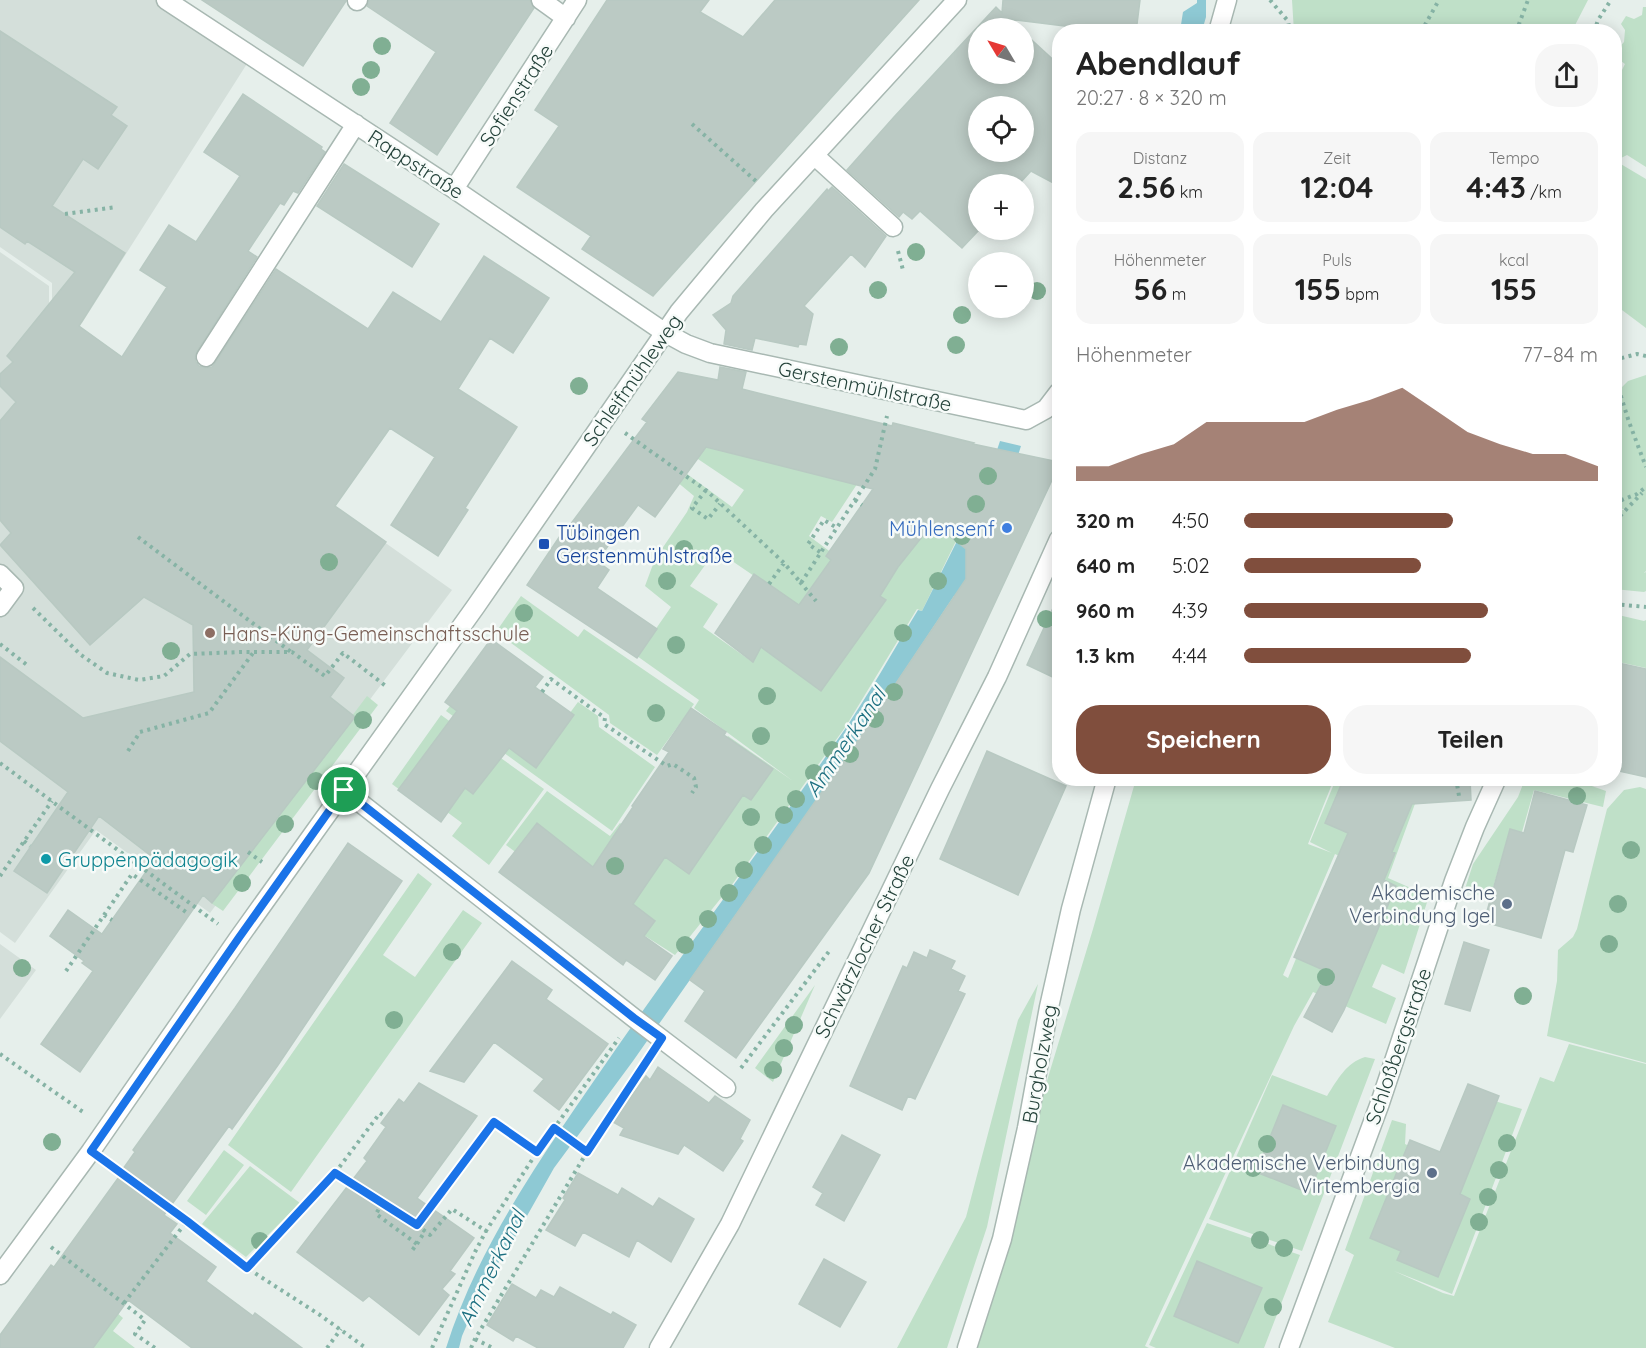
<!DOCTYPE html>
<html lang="de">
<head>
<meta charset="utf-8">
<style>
	body { margin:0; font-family:Quicksand,sans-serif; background:#f6f6f6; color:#222; height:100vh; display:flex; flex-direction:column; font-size:22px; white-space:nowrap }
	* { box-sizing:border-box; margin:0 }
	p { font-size:20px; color:#767676 }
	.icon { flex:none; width:33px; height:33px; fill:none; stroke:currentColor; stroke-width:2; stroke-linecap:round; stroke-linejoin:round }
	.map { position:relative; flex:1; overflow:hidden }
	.side { position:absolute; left:1052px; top:24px; width:570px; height:762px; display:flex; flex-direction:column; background:#fff; border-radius:24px; box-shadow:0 3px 15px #0003 }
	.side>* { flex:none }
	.needle { width:39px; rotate:308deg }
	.fabs { position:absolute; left:968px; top:18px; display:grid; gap:12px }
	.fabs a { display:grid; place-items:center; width:66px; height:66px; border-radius:50%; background:#fff; box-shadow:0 3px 15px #0003; font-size:30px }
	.pin { position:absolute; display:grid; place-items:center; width:51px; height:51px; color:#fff; margin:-26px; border:3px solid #fff; border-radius:50%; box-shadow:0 2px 6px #0007 }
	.round { display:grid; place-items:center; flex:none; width:63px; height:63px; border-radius:24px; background:#f6f6f6 }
	.summary { display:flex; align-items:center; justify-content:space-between; height:102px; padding:0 24px }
	h1 { font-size:33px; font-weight:700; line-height:45px }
	.metrics { display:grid; grid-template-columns:repeat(3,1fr); gap:9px; height:102px; padding:6px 24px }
	.metrics div { display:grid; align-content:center; border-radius:15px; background:#f6f6f6; text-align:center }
	.metrics b { font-size:30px; font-weight:700 }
	.metrics small { font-size:16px; font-weight:400 }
	.metrics p { font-size:16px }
	.chart { height:168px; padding:12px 24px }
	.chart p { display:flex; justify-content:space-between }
	.chart svg { width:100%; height:108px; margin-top:6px; fill:#804e3d; opacity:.7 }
	.button { display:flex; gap:12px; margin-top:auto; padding:12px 24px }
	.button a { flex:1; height:69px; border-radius:24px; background:#804e3d; color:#fff; font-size:24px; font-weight:700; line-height:69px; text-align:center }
	.button a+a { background:#f6f6f6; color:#222 }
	ul { padding:0 24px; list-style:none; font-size:20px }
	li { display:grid; grid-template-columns:96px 72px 1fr; align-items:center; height:45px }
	li i { height:15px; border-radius:8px; background:#804e3d }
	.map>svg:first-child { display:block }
	.built { fill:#d4dfda }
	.green { fill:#bfe0c8; fill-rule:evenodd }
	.water { fill:#8ec9d4 }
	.building { fill:#bbcac4; stroke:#b8c9c2; stroke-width:1.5; fill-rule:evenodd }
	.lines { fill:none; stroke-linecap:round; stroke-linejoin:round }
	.minor-casing { stroke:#a8b8b2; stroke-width:21 }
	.path { stroke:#86b3a5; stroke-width:4; stroke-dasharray:3 4.5; stroke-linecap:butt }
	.minor { stroke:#fff; stroke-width:18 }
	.tree { fill:#80af93 }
	.route-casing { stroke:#fff; stroke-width:12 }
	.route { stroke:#1a73e8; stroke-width:8 }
	.shop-dot { fill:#3f7fe0; stroke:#f7fbf9; stroke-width:2 }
	.transit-dot { fill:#1a4fb4; stroke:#f7fbf9; stroke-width:2 }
	.education-dot { fill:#8d6e63; stroke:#f7fbf9; stroke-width:2 }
	.culture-dot { fill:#0f9aa8; stroke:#f7fbf9; stroke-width:2 }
	.service-dot { fill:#5c6f8a; stroke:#f7fbf9; stroke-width:2 }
	.labels { text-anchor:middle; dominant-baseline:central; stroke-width:5; stroke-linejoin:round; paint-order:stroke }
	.street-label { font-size:20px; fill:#24423a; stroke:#f7fbf9 }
	.shop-label { font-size:20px; fill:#366cbe; stroke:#f7fbf9; text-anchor:end }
	.transit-label { font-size:20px; fill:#164399; stroke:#f7fbf9; text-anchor:start }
	.education-label { font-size:20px; fill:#785e54; stroke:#f7fbf9; text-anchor:start }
	.culture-label { font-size:20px; fill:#0d838f; stroke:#f7fbf9; text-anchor:start }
	.service-label { font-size:20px; fill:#4e5e75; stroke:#f7fbf9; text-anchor:end }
	.water-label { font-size:21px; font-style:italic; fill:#1c6f80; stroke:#f7fbf9 }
</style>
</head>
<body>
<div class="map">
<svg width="1646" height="1348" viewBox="0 0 1646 1348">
	<rect width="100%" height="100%" fill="#e6efeb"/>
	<path class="built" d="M0,0H158L250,59L82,323L52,302V283L0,247Z
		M0,252L49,286V305L452,590L210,913L96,830L15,943L0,932Z
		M0,944L36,970L0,1019Z"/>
	<path class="green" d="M1292,0H1588L1572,31L1294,32Z
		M1643,7H1646V167L1627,155L1621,158L1614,154V86L1625,64L1621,61L1617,50L1624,42L1625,30L1621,24L1626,16L1634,19L1642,15Z
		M1614,160L1646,179V328L1614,304Z
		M1646,375V571L1644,573L1646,572V591L1644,592L1614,589V510L1618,509L1629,511L1614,506V395L1628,381Z
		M702,436L869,466L832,522L821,516L809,536L836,556L804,621L792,602L716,550L690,586L718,604L703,627L751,661L761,645L876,596L932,520L957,539L922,611L917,609L846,726L734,882L675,955L642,934L599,914L506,845L547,791L610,836L620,823L688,870L703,771L728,736L793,781L694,708L699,700L637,656L671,607L645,586L655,559L687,512L694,496L676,481L683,471L732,507L744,490L689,453Z
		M521,596L578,637L584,629L694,704L657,755L610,723L609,715L496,632Z
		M1614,614L1644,621L1646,620V668L1614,661Z
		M367,696L378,705L223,911L211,903Z
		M453,702L535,760L578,702L598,716L599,727L655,767L612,831L446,711Z
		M441,715L544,789L489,865L452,836L462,823L406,782L400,790L392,784Z
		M1136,779H1334L1308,844L1332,853L1310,842L1336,779H1424L1388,878L1429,896L1404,974L1382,964L1372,987L1396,998L1386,1024L1313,992L1294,1026L1145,1346L1149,1348H966L1093,929ZM1335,854L1354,863L1338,857L1288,978L1283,975Z
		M1525,779H1572L1606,791L1603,807L1534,790L1522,832L1510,829L1490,898L1464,892L1473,864L1518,797Z
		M1640,787L1646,789V1063L1547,1036L1557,981L1558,950L1573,937L1577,929L1607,809L1624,790Z
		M418,873L432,884L383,955L415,977L463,910L482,923L291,1192L228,1145Z
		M1038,984L987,1227L947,1348H897L966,1217L1018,1020Z
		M815,985L773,1082L755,1068Z
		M1569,1044L1646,1064V1348H1395L1328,1322L1354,1255L1345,1250L1392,1120L1406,1124L1405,1144L1450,1165L1481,1097L1522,1109L1452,1294L1394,1271L1443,1293L1454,1296L1540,1077L1554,1082Z
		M1365,1057L1375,1059L1302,1251L1209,1219L1272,1075L1327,1096C1338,1079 1346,1063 1365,1057Z
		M224,1150L244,1165L206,1215L187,1201Z
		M250,1166L300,1203L246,1257L202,1224Z
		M1207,1223L1300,1255L1264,1348H1156L1149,1345Z
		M116,1312L123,1318L113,1331L135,1348H90Z"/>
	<path class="water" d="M1197,0H1206V17L1202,31H1180L1183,12L1197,3Z
		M1000,441L1021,446L986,555L957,597L954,596L852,749L633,1061L554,1168L514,1239L485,1283L462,1336L459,1348H446C481,1237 553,1141 618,1046C692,940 771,836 845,729C871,691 894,649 918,610L922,611L986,483Z"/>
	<path class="building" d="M202,0H346V1L303,66Z
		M369,0H530L534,8L437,155L390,123L436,52L367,6Z
		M607,0H709L700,12L743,37L775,0H919L653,296L582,249L591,236L517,187L559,126L535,110Z
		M1003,0H1140L1136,32H1113L1008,19L1019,28H978V74H1023V32L1059,65V186L1031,171L1019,184H978L979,230L962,248L920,211L912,219L903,212L899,217L847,170L894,117L996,7L1002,13ZM978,106H1023V152H978Z
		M0,31L117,107L111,115L127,126L98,169L83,159L52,206L125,253L79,326L122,357L167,287L140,270L169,225L196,242L240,176L204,152L243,94L322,147L321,149L325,152L298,193L293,191L284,205L280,203L248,251L257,257L197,351L195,357L196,362L199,366L206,368L212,367L215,363L276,269L368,329L393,292L441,322L484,256L549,298L513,353L490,338L458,389L517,427L465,508L468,510L438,556L391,525L435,457L390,428L335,506L386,542L307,650L344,678L330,697L355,717L212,903L203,895L80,1072L41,1044L93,971L82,963L84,961L50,936L68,910L102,934L155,859L99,816L47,893L14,871L68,792L0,741V657L83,718L194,692L193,625L144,597L90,645L0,545L11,533L0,520V421L16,402L0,386V374L13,362L7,356L75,272L27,241L25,244L0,227Z
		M344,164L439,224L412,267L317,206Z
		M832,187L886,236L865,267L851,254L804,306L813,314L806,345L799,344L798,347L755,338L752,350L724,344L726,330L713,315L731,303L733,296L827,189L828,191Z
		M720,367L746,372L742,389L892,426L893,423L974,443L973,444L1059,462V465L869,873L736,1058L685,1021L705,991L690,980L852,749L966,579V549L933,523L898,567L880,596L886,600L821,691L761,647L753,662L715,633L754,574L799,605L831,560L826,556L873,489L706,447L655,517L638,505L597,561L609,570L597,588L657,629L637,658L527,585L560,536L561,537L647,422L642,419L678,372L718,380Z
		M1059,595V680L1027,665Z
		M491,639L543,677L535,687L574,715L536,768L509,748L473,794L465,788L441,822L398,790L457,711L445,702Z
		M1614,662L1646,669V777L1614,770Z
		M691,708L726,732L724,735L773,769L751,800L743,795L689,874L665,857L633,904L655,921L644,936L672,956L655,980L626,960L623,965L499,872L537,823L593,867L633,807L632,806L669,752L663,749Z
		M987,751L1066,786L1018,895L940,859Z
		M1344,778L1470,779L1471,800L1412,804L1392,852L1395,853L1384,880L1396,886L1344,1010L1332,1032L1304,1017L1328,972L1294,957L1348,833L1325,823Z
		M1535,791L1587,805L1573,852L1565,850L1541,938L1484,922L1510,829L1524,833Z
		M348,843L402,881L278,1065L232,1129L229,1126L164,1215L177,1224L170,1233L216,1267L206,1281L253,1316L255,1313L302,1348H192L128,1300L93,1348H0V1335L51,1265L54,1267L124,1170L123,1169L135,1152L133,1150L235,1008Z
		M1464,942L1489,950L1470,1011L1445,1004Z
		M930,950L955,961L951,969L965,976L958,991L965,994L915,1099L908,1096L902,1110L850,1086L903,966L907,968L914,952L927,958Z
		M512,961L552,990L546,999L608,1044L559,1110L534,1091L544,1079L494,1042L464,1082L430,1071Z
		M658,1067L709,1103L715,1096L750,1120L740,1139L743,1141L723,1171L684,1145L678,1154L620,1135L624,1128L613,1122L646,1076L650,1080Z
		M419,1083L477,1116L417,1198L474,1238L450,1271L455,1274L442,1289L449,1295L419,1335L369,1296L363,1301L297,1252L367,1161L364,1158L386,1127L381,1123L399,1099L404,1103Z
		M1468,1084L1499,1096L1460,1194L1470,1199L1438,1277L1397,1260L1401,1251L1370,1238L1410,1140L1440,1152Z
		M1283,1105L1336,1126L1309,1193L1256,1172Z
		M842,1135L880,1155L844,1221L816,1205L823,1193L813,1187Z
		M578,1173L618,1195L622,1188L653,1207L659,1198L694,1219L671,1262L637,1240L629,1257L583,1232L575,1246L546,1230L565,1200L563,1198Z
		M824,1259L866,1282L840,1327L799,1304Z
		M1197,1261L1262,1288L1238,1343L1174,1316Z
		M512,1284L536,1298L541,1290L554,1297L560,1287L611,1315L613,1312L636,1325L623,1348H538L516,1336L513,1341L487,1325Z"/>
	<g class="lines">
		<defs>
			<path id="minor" d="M166,0L454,189L664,332L686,344L710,353L1026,420L1046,409L1059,392
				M541,0L566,18
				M357,1L358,0
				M1218,32L1227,0
				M815,156L893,227
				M454,189L577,0
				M206,357L356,124
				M0,574L14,588L0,607
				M344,790L634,1018L726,1088
				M0,1275L91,1151L238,939L476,606L679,312L764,210L957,0
				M659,1348L730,1224L940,789L997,677L1059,539
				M967,1348L1002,1239L1027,1128L1049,1007L1071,909L1107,778
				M1289,1348L1380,1103L1454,881L1475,827L1497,778"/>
		</defs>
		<use href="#minor" class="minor-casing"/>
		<path class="path" d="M1270,0L1288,21L1290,32
			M1421,32L1439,0
			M1516,32L1528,0
			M1594,32L1598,20L1611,0
			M692,124L757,182
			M65,214L117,207
			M898,251L903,270
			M1614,360L1637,354L1646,356
			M1614,374L1629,422L1646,467
			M625,433L707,491L784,563L801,583L875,469L887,416
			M706,490L692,508L708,519L720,504
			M855,500L862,505
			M1614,503L1637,494L1646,487
			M1620,516L1642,493
			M138,537L291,652
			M820,552L808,544L824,520L837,528
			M800,582L816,601
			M769,584L784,563
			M1614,604L1646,607
			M33,608L81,655L107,673L139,680L164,676L190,654L242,652H292L325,676L343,653L387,687
			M0,644L27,665
			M542,692L551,679L605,718L604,724L667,766L673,764L694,778L696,787L692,793
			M128,751L140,732L209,713L253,653
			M0,763L218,924
			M1456,778L1459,796
			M24,841L30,846
			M248,852L262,862
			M0,876L52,801
			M104,915L112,920
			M66,971L132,874L186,912
			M0,1054L86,1114
			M741,1068L830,950
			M554,1128L587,1152
			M111,1166L187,1221L247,1268L320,1315L366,1348
			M335,1173L380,1113L386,1117
			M382,1203L376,1214L417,1244L410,1253
			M417,1225L430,1235L452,1209L486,1231L537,1152
			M417,1244L425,1231
			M51,1247L145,1320L135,1334L155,1348
			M247,1268L335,1173L417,1225L494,1122L537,1152L619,1038
			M124,1303L187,1221
			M475,1339L493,1348
			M327,1348L341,1329
			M432,1348L475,1252L486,1231
			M471,1348L475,1339L587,1152L647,1061"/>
		<use href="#minor" class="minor"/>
	</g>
	<g class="tree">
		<circle cx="382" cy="46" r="9"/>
		<circle cx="371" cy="70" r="9"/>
		<circle cx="361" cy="87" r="9"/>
		<circle cx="916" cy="252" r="9"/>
		<circle cx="878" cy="290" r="9"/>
		<circle cx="1037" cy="291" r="9"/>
		<circle cx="962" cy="315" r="9"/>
		<circle cx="956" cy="345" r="9"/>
		<circle cx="839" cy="347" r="9"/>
		<circle cx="579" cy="386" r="9"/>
		<circle cx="988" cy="476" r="9"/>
		<circle cx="976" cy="504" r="9"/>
		<circle cx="962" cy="536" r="9"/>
		<circle cx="684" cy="549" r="9"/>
		<circle cx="329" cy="562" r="9"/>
		<circle cx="667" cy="581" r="9"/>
		<circle cx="938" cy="581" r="9"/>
		<circle cx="524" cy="613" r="9"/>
		<circle cx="1046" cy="619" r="9"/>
		<circle cx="903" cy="633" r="9"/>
		<circle cx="676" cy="645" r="9"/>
		<circle cx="171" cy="651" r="9"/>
		<circle cx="894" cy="692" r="9"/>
		<circle cx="767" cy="696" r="9"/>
		<circle cx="656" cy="713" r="9"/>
		<circle cx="875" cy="719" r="9"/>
		<circle cx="363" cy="720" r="9"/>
		<circle cx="761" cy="736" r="9"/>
		<circle cx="832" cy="750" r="9"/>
		<circle cx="850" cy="754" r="9"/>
		<circle cx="814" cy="773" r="9"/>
		<circle cx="316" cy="781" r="9"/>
		<circle cx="1577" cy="796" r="9"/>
		<circle cx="796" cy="799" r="9"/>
		<circle cx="784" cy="815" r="9"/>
		<circle cx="751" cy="817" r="9"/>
		<circle cx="285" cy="824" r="9"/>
		<circle cx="763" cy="845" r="9"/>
		<circle cx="1631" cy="850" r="9"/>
		<circle cx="615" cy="866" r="9"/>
		<circle cx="744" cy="870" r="9"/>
		<circle cx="242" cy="883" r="9"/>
		<circle cx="729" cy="893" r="9"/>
		<circle cx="1618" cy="904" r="9"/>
		<circle cx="708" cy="919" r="9"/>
		<circle cx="1609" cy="944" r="9"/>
		<circle cx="685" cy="945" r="9"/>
		<circle cx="452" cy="952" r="9"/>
		<circle cx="22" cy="968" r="9"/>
		<circle cx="1326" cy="977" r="9"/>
		<circle cx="1523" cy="996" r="9"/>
		<circle cx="394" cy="1020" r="9"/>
		<circle cx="794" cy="1025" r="9"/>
		<circle cx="784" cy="1048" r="9"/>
		<circle cx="773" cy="1070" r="9"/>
		<circle cx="52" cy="1142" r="9"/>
		<circle cx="1507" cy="1143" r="9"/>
		<circle cx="1267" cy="1144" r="9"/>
		<circle cx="1253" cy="1168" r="9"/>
		<circle cx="1499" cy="1170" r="9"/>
		<circle cx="1488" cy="1197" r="9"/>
		<circle cx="1479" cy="1222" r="9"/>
		<circle cx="1260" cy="1240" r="9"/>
		<circle cx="260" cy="1241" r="9"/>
		<circle cx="1284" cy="1248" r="9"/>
		<circle cx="1273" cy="1307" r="9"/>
	</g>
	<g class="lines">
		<defs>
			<path id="route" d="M344,790L634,1018L662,1038L587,1152L554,1128L537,1152L494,1122L417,1225L335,1173L247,1268L187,1221L91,1151L238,939Z"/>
		</defs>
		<use href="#route" class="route-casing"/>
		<use href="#route" class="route"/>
	</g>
	<circle class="shop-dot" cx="1007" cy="528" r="6"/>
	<rect class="transit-dot" x="538" y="538" width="12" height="12" rx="3"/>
	<circle class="education-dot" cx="210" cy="633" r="6"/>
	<circle class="culture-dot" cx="46" cy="859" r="6"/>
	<g class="service-dot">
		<circle cx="1507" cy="904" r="6"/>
		<circle cx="1432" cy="1173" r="6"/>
	</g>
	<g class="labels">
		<g class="street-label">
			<text transform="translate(516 95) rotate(-57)">Sofienstraße</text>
			<text transform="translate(416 164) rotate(33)">Rappstraße</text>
			<text transform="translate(632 380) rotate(-55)">Schleifmühleweg</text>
			<text transform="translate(865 386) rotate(12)">Gerstenmühlstraße</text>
			<text transform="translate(864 946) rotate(-64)">Schwärzlocher Straße</text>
			<text transform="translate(1398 1046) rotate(-71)">Schloßbergstraße</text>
			<text transform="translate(1039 1064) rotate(-80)">Burgholzweg</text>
		</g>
		<g class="shop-label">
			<text x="995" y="528">Mühlensenf</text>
		</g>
		<g class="transit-label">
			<text x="556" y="532">Tübingen<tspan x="556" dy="23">Gerstenmühlstraße</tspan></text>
		</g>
		<g class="education-label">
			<text x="222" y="633">Hans-Küng-Gemeinschaftsschule</text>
		</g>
		<g class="culture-label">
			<text x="58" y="859">Gruppenpädagogik</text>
		</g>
		<g class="service-label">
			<text x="1495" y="892">Akademische<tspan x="1495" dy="23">Verbindung Igel</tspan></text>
			<text x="1420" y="1162">Akademische Verbindung<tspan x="1420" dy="23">Virtembergia</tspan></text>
		</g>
		<g class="water-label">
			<text transform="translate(845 742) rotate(-56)">Ammerkanal</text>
			<text transform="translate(491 1268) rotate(-64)">Ammerkanal</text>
		</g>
	</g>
</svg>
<div class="fabs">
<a><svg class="needle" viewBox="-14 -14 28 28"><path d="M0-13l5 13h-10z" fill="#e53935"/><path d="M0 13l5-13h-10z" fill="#767676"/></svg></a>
<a><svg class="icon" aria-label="locate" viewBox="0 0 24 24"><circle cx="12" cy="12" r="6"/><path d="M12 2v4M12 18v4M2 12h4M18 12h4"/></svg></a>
<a>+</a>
<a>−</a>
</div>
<div class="pin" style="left:344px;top:790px;background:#1e9e55"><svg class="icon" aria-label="arrive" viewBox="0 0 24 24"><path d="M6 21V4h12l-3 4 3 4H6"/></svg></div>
<section class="side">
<div class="summary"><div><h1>Abendlauf</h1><p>20:27 · 8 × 320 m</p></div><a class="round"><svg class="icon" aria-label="share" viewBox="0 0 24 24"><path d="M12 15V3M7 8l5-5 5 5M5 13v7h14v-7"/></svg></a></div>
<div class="metrics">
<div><p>Distanz</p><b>2.56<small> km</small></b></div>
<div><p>Zeit</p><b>12:04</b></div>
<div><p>Tempo</p><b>4:43<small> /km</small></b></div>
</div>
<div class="metrics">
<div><p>Höhenmeter</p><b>56<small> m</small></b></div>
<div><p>Puls</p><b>155<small> bpm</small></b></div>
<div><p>kcal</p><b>155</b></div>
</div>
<div class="chart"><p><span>Höhenmeter</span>77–84 m</p>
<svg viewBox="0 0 160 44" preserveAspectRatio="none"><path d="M0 44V38L10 38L20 33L30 29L40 20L50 20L60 20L70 20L80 15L90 11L100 6L110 15L120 24L130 29L140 33L150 33L160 38V44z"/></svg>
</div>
<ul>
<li><b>320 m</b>4:50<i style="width:59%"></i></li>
<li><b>640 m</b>5:02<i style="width:50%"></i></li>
<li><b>960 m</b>4:39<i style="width:69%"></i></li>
<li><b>1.3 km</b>4:44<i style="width:64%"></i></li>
</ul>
<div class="button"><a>Speichern</a><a>Teilen</a></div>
</section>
</div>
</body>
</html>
